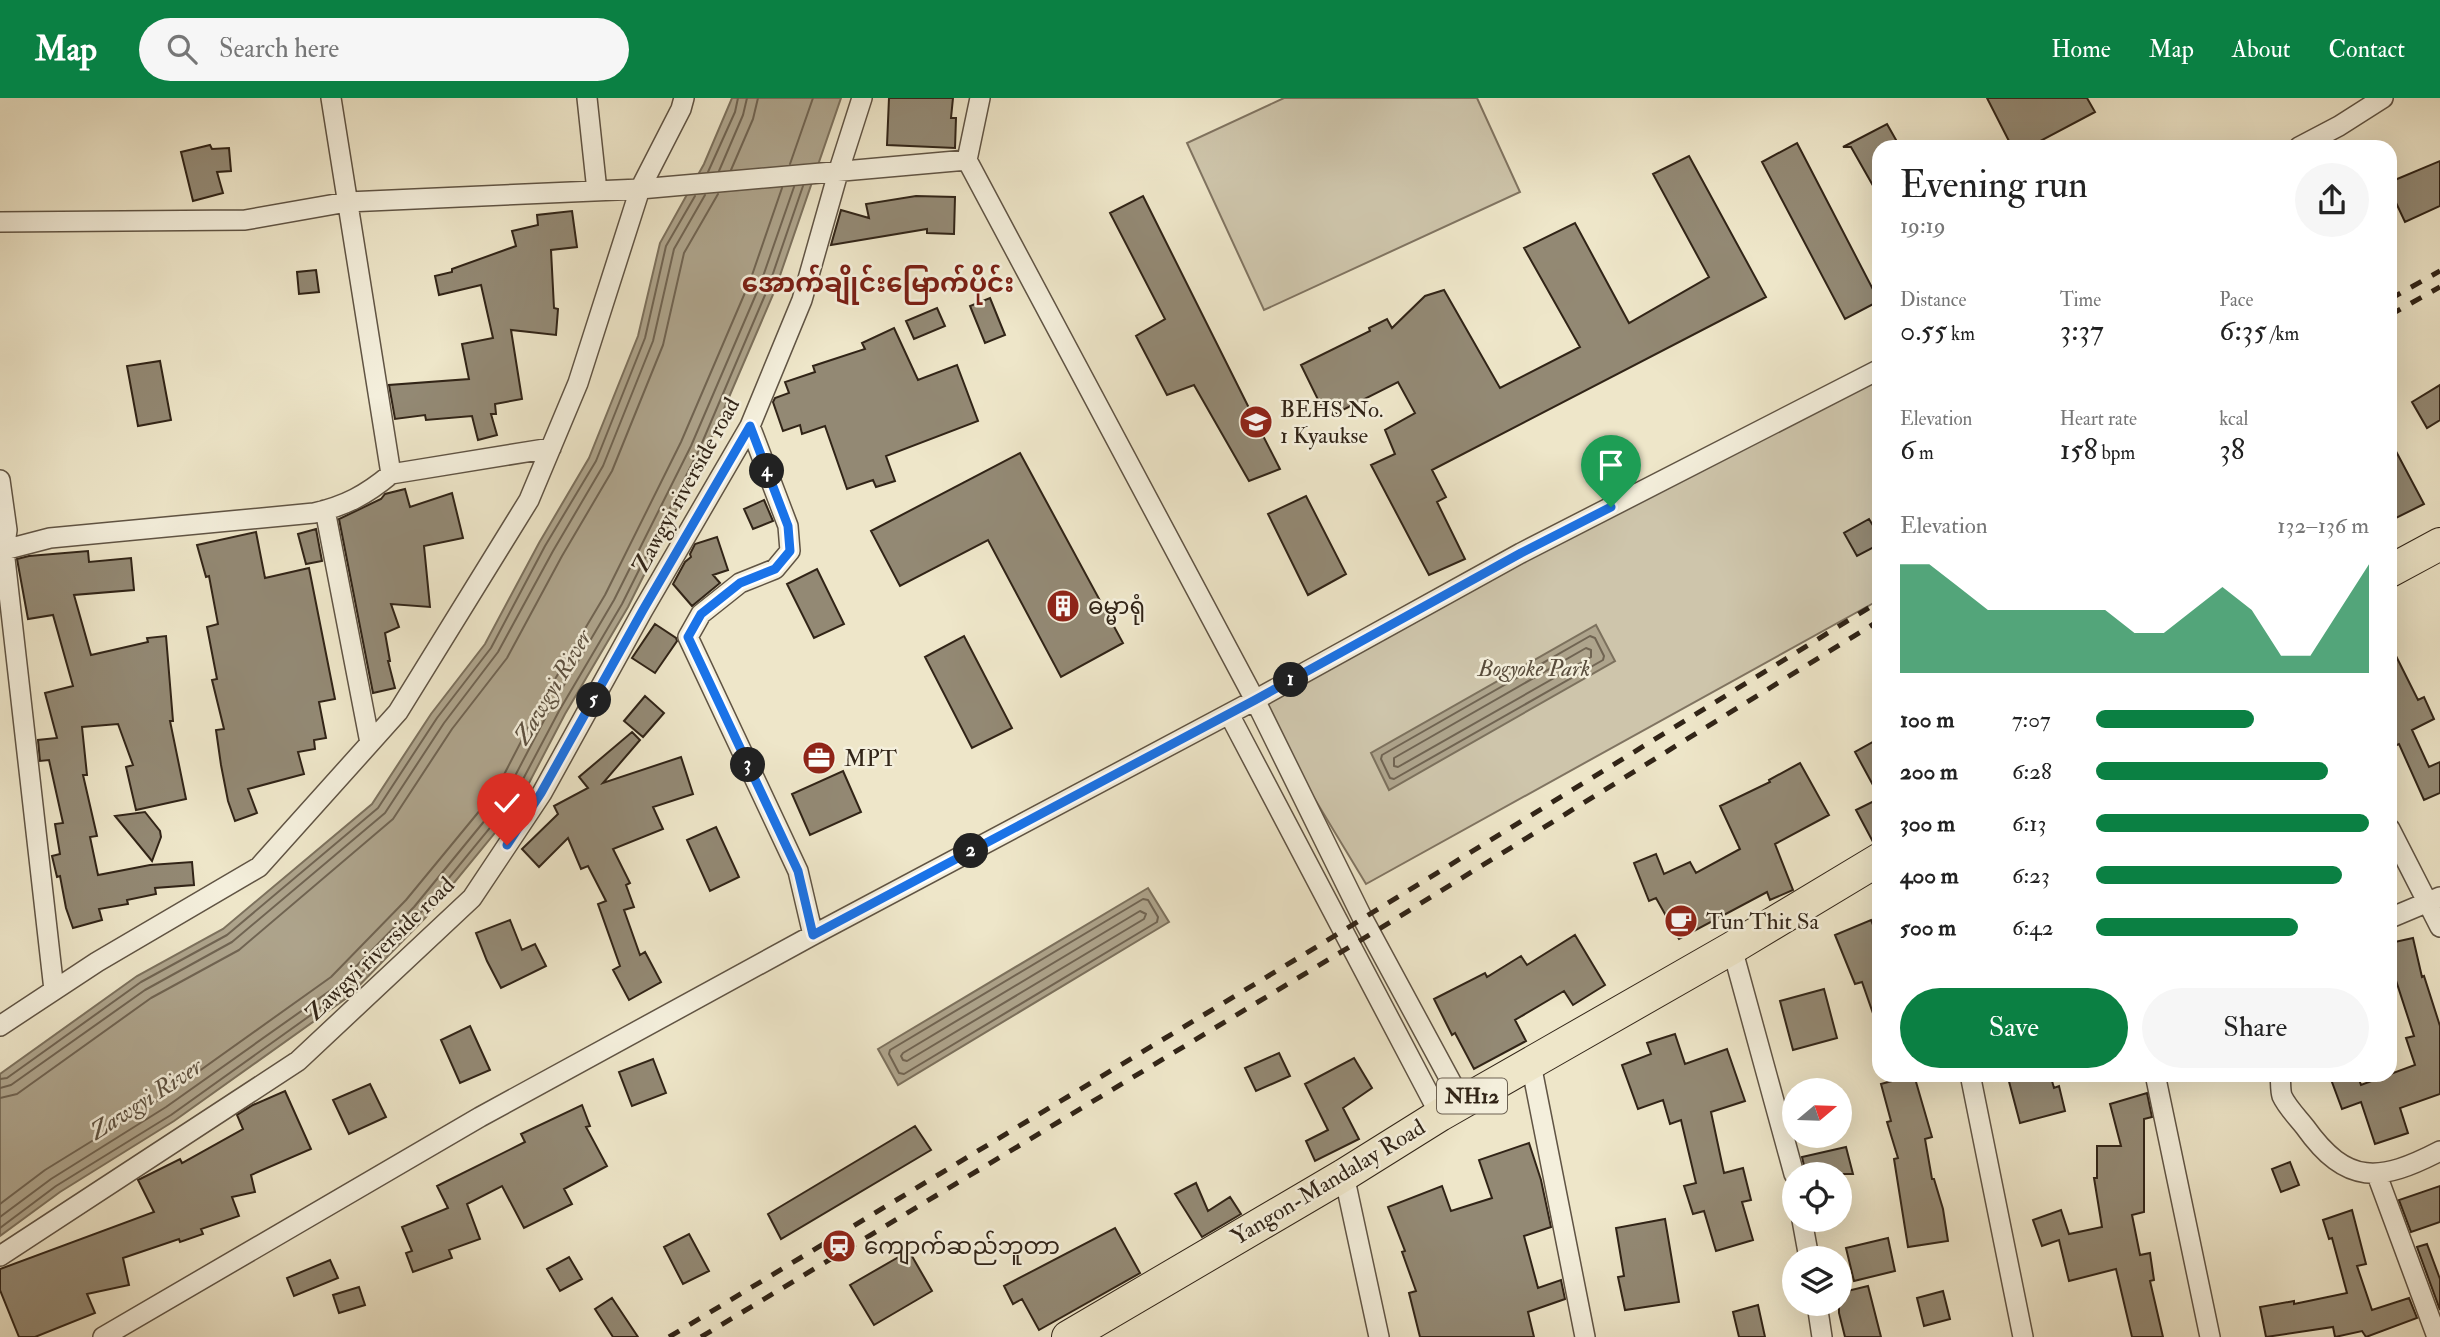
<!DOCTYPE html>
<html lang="en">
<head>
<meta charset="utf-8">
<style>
	body { margin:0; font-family:"IM FELL Double Pica","Noto Sans Myanmar",serif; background:#f6f6f6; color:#222; height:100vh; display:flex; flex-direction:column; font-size:26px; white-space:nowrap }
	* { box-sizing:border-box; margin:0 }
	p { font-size:23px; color:#767676 }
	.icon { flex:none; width:38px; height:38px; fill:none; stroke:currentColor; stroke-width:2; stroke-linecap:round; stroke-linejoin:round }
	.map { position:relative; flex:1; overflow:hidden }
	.details { position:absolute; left:1872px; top:42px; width:525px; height:942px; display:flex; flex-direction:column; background:#fff; border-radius:21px; box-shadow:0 7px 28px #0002 }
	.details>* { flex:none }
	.needle { width:46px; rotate:71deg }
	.tools { position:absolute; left:1782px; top:980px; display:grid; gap:14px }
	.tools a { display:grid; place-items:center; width:70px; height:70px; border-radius:50%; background:#fff; box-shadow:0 7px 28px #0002; font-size:35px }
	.pin { position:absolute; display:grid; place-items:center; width:60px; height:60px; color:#fff; margin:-72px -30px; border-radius:50% 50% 50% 0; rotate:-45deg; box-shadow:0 0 7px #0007 }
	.pin .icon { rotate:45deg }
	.km { position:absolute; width:35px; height:35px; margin:-18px; border-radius:50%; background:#222; color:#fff; font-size:19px; line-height:35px; text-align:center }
	.round { display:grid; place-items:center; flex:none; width:74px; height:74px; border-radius:37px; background:#f6f6f6 }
	.overview { display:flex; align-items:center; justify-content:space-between; height:119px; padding:0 28px }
	h1 { font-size:38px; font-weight:600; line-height:52px }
	.stats { display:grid; grid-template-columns:repeat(3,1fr); gap:10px; height:119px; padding:7px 28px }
	.stats div { display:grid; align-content:center }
	.stats b { font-size:30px; font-weight:600 }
	.stats small { font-size:19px; font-weight:400 }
	.stats p { font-size:19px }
	.chart { height:196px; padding:14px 28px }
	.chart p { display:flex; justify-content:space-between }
	.chart svg { width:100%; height:126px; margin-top:7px; fill:#0b8043; opacity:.7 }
	.button { display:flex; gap:14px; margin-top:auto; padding:14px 28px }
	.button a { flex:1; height:80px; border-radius:42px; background:#0b8043; color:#fff; font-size:28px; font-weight:600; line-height:80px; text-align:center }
	.button a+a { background:#f6f6f6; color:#222 }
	ul { padding:0 28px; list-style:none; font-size:23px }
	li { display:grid; grid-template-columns:112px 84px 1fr; align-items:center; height:52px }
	li i { height:18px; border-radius:9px; background:#0b8043 }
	header { display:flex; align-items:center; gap:42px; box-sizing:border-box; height:98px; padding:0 35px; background:#0b8043; color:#fff }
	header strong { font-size:33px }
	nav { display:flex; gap:38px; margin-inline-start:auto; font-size:24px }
	.search { width:490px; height:63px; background:#f6f6f6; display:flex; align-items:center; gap:18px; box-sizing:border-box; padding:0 24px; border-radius:38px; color:#767676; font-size:26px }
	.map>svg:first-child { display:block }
	.green { fill:#cec5ab; stroke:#807461; stroke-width:2 }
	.water { fill:#aea48c; stroke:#7c715d; stroke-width:2 }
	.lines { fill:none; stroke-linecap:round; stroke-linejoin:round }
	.shore { stroke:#706452; stroke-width:2 }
	.building { fill:#938974; stroke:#312417; stroke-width:2 }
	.minor-casing { stroke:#605444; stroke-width:22 }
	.trunk-casing { stroke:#312417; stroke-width:34 }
	.minor { stroke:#f4efdc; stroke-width:19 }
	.trunk { stroke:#eee6c9; stroke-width:32 }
	.rail { stroke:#312417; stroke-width:5; stroke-dasharray:12 12; stroke-linecap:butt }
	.route-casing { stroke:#fff; stroke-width:14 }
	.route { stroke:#1a73e8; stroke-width:9 }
	.labels { text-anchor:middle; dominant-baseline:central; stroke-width:5; stroke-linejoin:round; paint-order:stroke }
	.shield { fill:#f4efdc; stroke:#6c6152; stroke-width:2 }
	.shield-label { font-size:21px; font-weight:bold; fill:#312417 }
	.poi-label { font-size:23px; fill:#312417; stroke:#f4efdc; text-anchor:start }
	.street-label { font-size:23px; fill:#312417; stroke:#f4efdc }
	.park-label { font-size:23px; font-style:italic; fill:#584c3c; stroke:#f4efdc }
	.water-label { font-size:24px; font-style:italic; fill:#5d5140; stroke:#f4efdc }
	.quarter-label { font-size:26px; font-weight:bold; fill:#7a1f14; stroke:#f4efdc }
</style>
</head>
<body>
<header>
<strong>Map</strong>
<div class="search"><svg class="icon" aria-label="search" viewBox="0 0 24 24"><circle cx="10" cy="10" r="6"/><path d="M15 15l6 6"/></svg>Search here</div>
<nav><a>Home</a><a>Map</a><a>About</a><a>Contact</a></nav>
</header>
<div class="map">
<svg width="2440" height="1239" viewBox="0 0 2440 1239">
	<rect width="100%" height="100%" fill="#eee6c9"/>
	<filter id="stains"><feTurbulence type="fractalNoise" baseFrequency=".00286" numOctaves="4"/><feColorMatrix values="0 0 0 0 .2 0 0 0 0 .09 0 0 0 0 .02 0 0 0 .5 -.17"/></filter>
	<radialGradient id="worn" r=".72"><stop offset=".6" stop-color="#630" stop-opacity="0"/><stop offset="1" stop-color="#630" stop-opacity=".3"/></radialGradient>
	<path class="green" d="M1284,0H1477L1520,94L1264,212L1187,45Z
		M1879,269V502L1366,786L1255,602Z"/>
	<path class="water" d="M732,0H841L775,192L705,355L628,509L565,616L517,708L426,819L348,899L174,1023L60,1094L0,1138V976L137,878L223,831L372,706L431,616L485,546L539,445L589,360L638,238L660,145L704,66Z
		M1596,527L1615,563L1389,692L1371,655Z
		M1148,790L1169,824L898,987L878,951Z"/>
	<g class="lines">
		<path class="shore" d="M790,66L813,0
			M731,72L753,21L758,0
			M719,73L743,17L747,0
			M708,74L735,14L738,0
			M1590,538L1595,540L1604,558L1603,562L1394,681L1390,680L1381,661L1382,657Z
			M1586,550L1591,552V559L1398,669L1394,668V660Z
			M1143,801L1148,802L1158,819L1157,824L904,976L899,975L889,956L890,952Z
			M1140,813L1146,816L1144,821L907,963L903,962L901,958L903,955Z
			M0,981L7,980L141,884L227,837L378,710L437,620L491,550L545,448L596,363L645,240L666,148L695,98
			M0,990L11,987L145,892L232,844L385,715L444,625L498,554L553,453L603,368L653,243L674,151L705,97
			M0,1000L17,996L151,900L239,852L393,721L452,631L507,560L562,458L612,373L663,247L684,155L718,96
			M0,1106L45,1072L160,1001L331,879L406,802L495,694L542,603L605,497L681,344L750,183L782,90
			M0,1119L51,1081L166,1009L338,887L414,809L504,699L551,609L614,502L691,348L760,187L794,89
			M0,1130L56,1088L171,1017L343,894L421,814L511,704L559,613L622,506L699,352L768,190L803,88"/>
	</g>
	<path class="building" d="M889,0H953L951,20H956L955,50L887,47Z
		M1987,0H2087L2095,14L2029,49H2012Z
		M1887,26L1900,49H1880V100L1851,49H1843Z
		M1797,45L1879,203L1845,221L1762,64Z
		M210,47L212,51L229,50L231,73L217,74L223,95L193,103L181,54Z
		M1689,58L1766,199L1432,372L1446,399L1437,404L1465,461L1429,477L1371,367L1395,356L1385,332L1415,315L1398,284L1327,320L1301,267L1370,233L1369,230L1387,221L1392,230L1425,198L1444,192L1500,290L1580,249L1524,150L1575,125L1629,225L1709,179L1653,76Z
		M2440,63V108L2405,124L2390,92V84Z
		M916,98L955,99L954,136L927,135V131L831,147L841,112L869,120L866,106Z
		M1143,98L1256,324L1280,371L1249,383L1194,287L1167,297L1136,238L1165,221L1110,115Z
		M572,113L577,149L551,152L554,210L558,211L556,237L511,232L522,301L495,306L496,316H491L497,337L478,342L472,318L426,322L425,317L395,321L389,287L469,281L462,246L493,240L481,187L439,197L435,178L452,174V171L516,148L512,133L538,127L537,117Z
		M316,172L319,194L299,196L297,174Z
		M990,200L1005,237L985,245L970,208Z
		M937,210L945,228L914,241L906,223Z
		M894,230L918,282L957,267L978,323L886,358L895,383L876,389L873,382L847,391L825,328L802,336L800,327L783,333L773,304L775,300L789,295L785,284L815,274L813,268L865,251L862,245Z
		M160,263L171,322L138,328L127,268Z
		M2440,287V322L2427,330L2412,304Z
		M2390,342L2424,406L2390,423Z
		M1020,355L1123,545L1061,579L988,442L900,488L871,433Z
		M405,391L410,409L452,395L463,440L424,448L430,509L391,506L399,529L385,535L390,563H388L395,590L373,595L339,421L381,401L385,396Z
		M1306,398L1346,476L1308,497L1268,416Z
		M764,402L773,423L753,431L744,411Z
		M1869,421L1880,439V446L1857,458L1844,435Z
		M316,431L322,463L306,466L298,436Z
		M256,434L265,480L309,470L335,601L319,604L326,640L314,642L315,651L298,654L304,676L248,691L257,715L235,723L228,703L221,667L216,632L224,631L212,582L217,581L207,529L218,526L209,478L206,479L197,447Z
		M717,439L728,472L713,477L720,485L692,508L673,486L685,464L691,459L690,456L695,446Z
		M88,453L89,464L131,460L134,492L74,497L91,557L148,544L147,540L166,538L173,623H170L186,701L136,712L126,669L133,667L118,626L82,629L87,677H83L97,738L90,739L98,777L150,767L192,764L194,787L155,790L156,796L127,802L128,806L99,811L102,822L73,830L66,810L60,778L57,779L52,758L60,756L55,726L63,725L49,662L40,663L38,642L57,640L45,595L73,588L53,517L28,521L17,461L29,458Z
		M817,471L844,526L814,540L787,486Z
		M655,526L676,540L677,543L655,575L632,560Z
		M964,538L1012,630L972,650L925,559Z
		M2390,546L2418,602L2424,599L2434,621L2412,632L2429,669L2440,664V695L2424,702L2399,646L2390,650Z
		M645,598L664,615L643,639L624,623Z
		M632,634L640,642L603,685L681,659L693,696L653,709L663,731L613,751L630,785L626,787L634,809L624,812L640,857L645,854L661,884L629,902L613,872L620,868L598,806L606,803L588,768L581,771L568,740L539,769L522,751L558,716L554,708L588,690L579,679Z
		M1880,640V700L1855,654Z
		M1800,665L1829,717L1775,746L1793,792L1770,802L1767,794L1679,841L1656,800L1649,803L1634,765L1656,756L1664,776L1690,764L1696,775L1740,751L1720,708L1770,684L1769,682Z
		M843,673L861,714L810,737L792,696Z
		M1880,700V743L1873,744L1856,712Z
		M145,714L160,733L161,739L152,763L115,718Z
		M716,729L739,779L710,793L687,742Z
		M510,822L522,852L535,846L546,868L501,890L487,863L476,835Z
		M1871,822L1880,844V924H1876L1862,884L1855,886L1835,837Z
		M1575,837L1605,887L1573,907L1564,893L1515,922L1526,943L1474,971L1455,935L1452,937L1434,901L1485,875L1487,879L1521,858L1527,867Z
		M2413,840L2422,879L2424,878L2440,928V996L2400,1010L2408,1035L2375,1046L2361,1004L2342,1011L2329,976H2357L2361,987L2415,967L2406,940L2414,938L2390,864V845Z
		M1824,891L1837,940L1793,952L1780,903Z
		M470,928L490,972L460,985L441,942Z
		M1675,936L1685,966L1727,951L1745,1003L1711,1014L1724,1075L1743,1070L1751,1102L1742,1104L1753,1142L1716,1153L1704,1113L1693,1116L1684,1088L1696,1085L1681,1022L1670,1026L1663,1002L1638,1011L1622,967L1651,956L1647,945Z
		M1279,955L1290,978L1256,993L1245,970Z
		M1354,960L1372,990L1343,1010L1359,1041L1315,1063L1306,1043L1328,1032L1305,986Z
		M653,961L666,995L632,1008L619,974Z
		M2007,976H2050L2054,990L2059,988L2065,1013L2020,1025Z
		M1914,977L1932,1039L1925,1041L1932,1081H1934L1943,1111L1948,1143L1908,1149L1894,1061L1898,1060L1887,1024L1891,1023L1881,986Z
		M370,986L386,1019L349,1036L333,1002Z
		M285,993L311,1051L251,1077L255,1094L232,1099L239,1118L201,1131L203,1136L180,1144L179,1141L123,1160L129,1187L87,1196L95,1215L35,1239H19L0,1192V1171L154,1114L138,1082L180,1061L182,1065L243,1031L237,1017L253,1007Z
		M2147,995L2152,1019L2144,1021V1114L2132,1117L2140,1157L2150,1155L2154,1182L2150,1183L2163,1239H2132L2116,1171L2069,1183L2059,1142L2042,1148L2033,1122L2061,1112L2069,1136L2102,1129L2094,1080H2097V1048H2121L2110,1006Z
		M582,1007L590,1028L586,1029L607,1068L564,1091L572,1106L524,1130L502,1088L467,1106L480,1141L449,1152L452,1160L413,1174L406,1155L412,1153L402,1129L448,1110L437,1088L525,1044L521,1036Z
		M915,1028L931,1052L781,1141L768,1116Z
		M1529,1045L1541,1082L1551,1129L1524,1138L1538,1190L1561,1182L1565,1201L1528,1214L1534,1239H1420L1409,1195L1416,1193L1402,1154L1405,1153L1388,1109L1442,1088L1451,1113L1492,1100L1479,1062Z
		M1846,1049L1853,1076H1806L1802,1059Z
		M2290,1064L2299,1087L2281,1094L2272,1071Z
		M1196,1085L1208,1113L1230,1099L1241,1116L1202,1139L1175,1096Z
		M2440,1088V1124L2411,1134L2399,1102Z
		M2352,1112L2366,1166L2357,1168L2372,1212L2409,1200L2417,1220L2366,1239L2362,1233L2335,1239L2333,1229L2266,1239L2260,1209L2294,1203V1206L2347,1195L2332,1140L2329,1141L2323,1122Z
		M1665,1121L1679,1204L1625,1212L1618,1179L1624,1178L1616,1130Z
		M1115,1130L1140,1175L1039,1232L1022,1201L1013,1206L1004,1188Z
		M689,1136L709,1173L683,1186L664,1149Z
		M1888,1140L1895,1173L1854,1183L1846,1150Z
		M2427,1146L2440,1181V1212L2417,1149Z
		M909,1153L932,1193L874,1227L850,1187Z
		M569,1159L582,1181L560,1193L547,1171Z
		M330,1162L338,1180L294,1198L287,1180Z
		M1868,1188L1881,1239H1845L1839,1215V1195Z
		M359,1189L365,1207L339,1215L333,1197Z
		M1943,1193L1950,1221L1924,1228L1917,1200Z
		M612,1200L638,1239H613L595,1211Z
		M1758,1207L1765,1239H1739L1733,1214Z"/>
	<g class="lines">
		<defs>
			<path id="minor" d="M331,0L391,376L551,350
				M587,0L597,93
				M980,0L967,62L1255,602L1362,819L1462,1004
				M2299,49L2339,28L2383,0
				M0,124L245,122L347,104L640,91L967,62
				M750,328L788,428L790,453L775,471L740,485L701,516L688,539L798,773L813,837
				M0,382L7,432L4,452L0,453
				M325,412L370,645
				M1229,616L1440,1017
				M2390,731L2440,829
				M2390,820L2440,799
				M1732,850L1794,1076
				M54,892L4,452L50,440L314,415C345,408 366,397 391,376
				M0,928L97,864L259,769L398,614L529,402L578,285L640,91L681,11L684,0
				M1531,966L1585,1239
				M1970,976L2023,1239
				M2155,976L2210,1239
				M2280,976C2281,983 2280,992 2282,998C2287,1009 2298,1020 2305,1029C2347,1088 2380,1084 2440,1053
				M1344,1077L1379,1239
				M2377,1077L2437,1239
				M1802,1122L1809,1160
				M0,1158L298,963L472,800L542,695L643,512L750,328L802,202L838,75L862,0
				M1817,1206L1822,1239
				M103,1239L480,1019L813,837L1255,602L1521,455L1880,271"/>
			<path id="trunk" d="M2390,473L2440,446
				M1068,1239L1344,1077L1440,1017L1732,850L1880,761"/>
		</defs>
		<use href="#minor" class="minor-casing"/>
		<use href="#trunk" class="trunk-casing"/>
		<use href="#minor" class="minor"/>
		<use href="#trunk" class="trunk"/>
		<path class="rail" d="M2390,201L2440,173
			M2390,217L2440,189
			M669,1239L1318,848L1880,503
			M701,1239L1371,836L1880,522"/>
	</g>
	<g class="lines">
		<defs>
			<path id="route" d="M507,747L541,695L643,512L750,328L788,428L790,453L775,471L740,485L701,516L688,539L798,773L813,837L1255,602L1521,455L1611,409"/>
		</defs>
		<use href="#route" class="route-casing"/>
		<use href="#route" class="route"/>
	</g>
	<defs>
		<symbol id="school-disc" viewBox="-11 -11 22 22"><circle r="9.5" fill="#8f2418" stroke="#f4efdc"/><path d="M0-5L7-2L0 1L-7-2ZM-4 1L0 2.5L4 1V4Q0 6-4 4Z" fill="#fff"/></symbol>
		<symbol id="building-disc" viewBox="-11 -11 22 22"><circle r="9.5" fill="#8f2418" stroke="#f4efdc"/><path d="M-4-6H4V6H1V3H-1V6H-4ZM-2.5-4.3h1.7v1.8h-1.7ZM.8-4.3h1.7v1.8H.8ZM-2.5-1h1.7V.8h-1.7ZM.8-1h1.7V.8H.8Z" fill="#fff"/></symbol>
		<symbol id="office-disc" viewBox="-11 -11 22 22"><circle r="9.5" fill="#8f2418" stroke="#f4efdc"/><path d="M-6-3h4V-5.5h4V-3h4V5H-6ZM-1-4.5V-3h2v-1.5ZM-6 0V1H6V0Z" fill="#fff"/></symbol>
		<symbol id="cafe-disc" viewBox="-11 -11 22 22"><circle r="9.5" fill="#8f2418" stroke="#f4efdc"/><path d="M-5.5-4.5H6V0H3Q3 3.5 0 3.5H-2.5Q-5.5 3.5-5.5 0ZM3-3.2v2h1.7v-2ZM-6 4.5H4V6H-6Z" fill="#fff"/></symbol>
		<symbol id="station-disc" viewBox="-11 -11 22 22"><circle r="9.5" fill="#8f2418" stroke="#f4efdc"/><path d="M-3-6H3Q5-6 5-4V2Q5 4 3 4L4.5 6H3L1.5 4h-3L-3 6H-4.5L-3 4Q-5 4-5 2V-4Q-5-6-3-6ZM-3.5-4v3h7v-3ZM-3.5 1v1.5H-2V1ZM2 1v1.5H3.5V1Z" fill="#fff"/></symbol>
	</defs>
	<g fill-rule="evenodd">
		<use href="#school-disc" x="1237" y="305" width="38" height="38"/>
		<use href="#building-disc" x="1044" y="489" width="38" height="38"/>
		<use href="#office-disc" x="800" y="641" width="38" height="38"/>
		<use href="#cafe-disc" x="1662" y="804" width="38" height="38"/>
		<use href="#station-disc" x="820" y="1129" width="38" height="38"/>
	</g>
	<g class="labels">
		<rect class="shield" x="1437" y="980.5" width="70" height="35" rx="5"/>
		<g class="shield-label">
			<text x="1472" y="998">NH12</text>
		</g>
		<g class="poi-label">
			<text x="1280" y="311">BEHS No.<tspan x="1280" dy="26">1 Kyaukse</tspan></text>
			<text x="1088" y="508">ဓမ္မာရုံ</text>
			<text x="844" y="660">MPT</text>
			<text x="1706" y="823">Tun Thit Sa</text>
			<text x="864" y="1148">ကျောက်ဆည်ဘူတာ</text>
		</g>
		<g class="street-label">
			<text transform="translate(686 387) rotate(-61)">Zawgyi riverside road</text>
			<text transform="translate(380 851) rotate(-44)">Zawgyi riverside road</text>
			<text transform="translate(1328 1084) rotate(-31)">Yangon-Mandalay Road</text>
		</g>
		<g class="park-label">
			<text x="1534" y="570">Bogyoke Park</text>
		</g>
		<g class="water-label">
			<text transform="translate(553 589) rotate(-59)">Zawgyi River</text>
			<text transform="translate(146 1001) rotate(-33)">Zawgyi River</text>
		</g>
		<g class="quarter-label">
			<text x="878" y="186">အောက်ချိုင်းမြောက်ပိုင်း</text>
		</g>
	</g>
	<rect width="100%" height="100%" filter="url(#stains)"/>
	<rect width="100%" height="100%" fill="url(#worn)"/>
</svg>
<div class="tools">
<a><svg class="needle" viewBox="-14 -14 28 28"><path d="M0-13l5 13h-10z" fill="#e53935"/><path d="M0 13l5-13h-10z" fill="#767676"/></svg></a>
<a><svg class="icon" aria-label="locate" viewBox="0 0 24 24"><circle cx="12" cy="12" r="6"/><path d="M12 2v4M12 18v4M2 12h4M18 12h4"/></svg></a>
<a><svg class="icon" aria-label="layers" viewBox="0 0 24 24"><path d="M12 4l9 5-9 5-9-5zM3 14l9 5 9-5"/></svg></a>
</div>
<div class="pin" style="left:1611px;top:409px;background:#1e9e55"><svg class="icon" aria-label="arrive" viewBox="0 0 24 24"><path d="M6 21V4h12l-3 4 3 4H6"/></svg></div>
<div class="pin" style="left:507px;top:747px;background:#d93025"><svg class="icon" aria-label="check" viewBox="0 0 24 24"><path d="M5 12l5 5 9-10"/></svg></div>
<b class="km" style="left:1291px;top:582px">1</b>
<b class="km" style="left:971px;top:753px">2</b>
<b class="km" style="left:748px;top:667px">3</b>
<b class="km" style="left:767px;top:373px">4</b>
<b class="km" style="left:594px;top:602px">5</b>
<section class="details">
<div class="overview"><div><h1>Evening run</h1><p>19:19</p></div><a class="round"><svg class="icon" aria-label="share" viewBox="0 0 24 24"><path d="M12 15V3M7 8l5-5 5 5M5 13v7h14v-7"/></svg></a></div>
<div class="stats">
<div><p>Distance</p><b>0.55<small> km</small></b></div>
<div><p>Time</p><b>3:37</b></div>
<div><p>Pace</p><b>6:35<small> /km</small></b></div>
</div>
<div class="stats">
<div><p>Elevation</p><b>6<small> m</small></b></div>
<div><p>Heart rate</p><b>158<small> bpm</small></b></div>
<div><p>kcal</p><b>38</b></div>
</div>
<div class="chart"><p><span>Elevation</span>132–136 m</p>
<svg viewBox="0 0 160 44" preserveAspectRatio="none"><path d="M0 44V6L10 6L20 14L30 22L40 22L50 22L60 22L70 22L80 30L90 30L100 22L110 14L120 22L130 38L140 38L150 22L160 6V44z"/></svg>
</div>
<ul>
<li><b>100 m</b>7:07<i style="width:58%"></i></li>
<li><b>200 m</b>6:28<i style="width:85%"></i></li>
<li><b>300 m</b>6:13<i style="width:100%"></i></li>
<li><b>400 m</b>6:23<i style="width:90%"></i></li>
<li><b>500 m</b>6:42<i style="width:74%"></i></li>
</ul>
<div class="button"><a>Save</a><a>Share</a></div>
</section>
</div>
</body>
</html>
